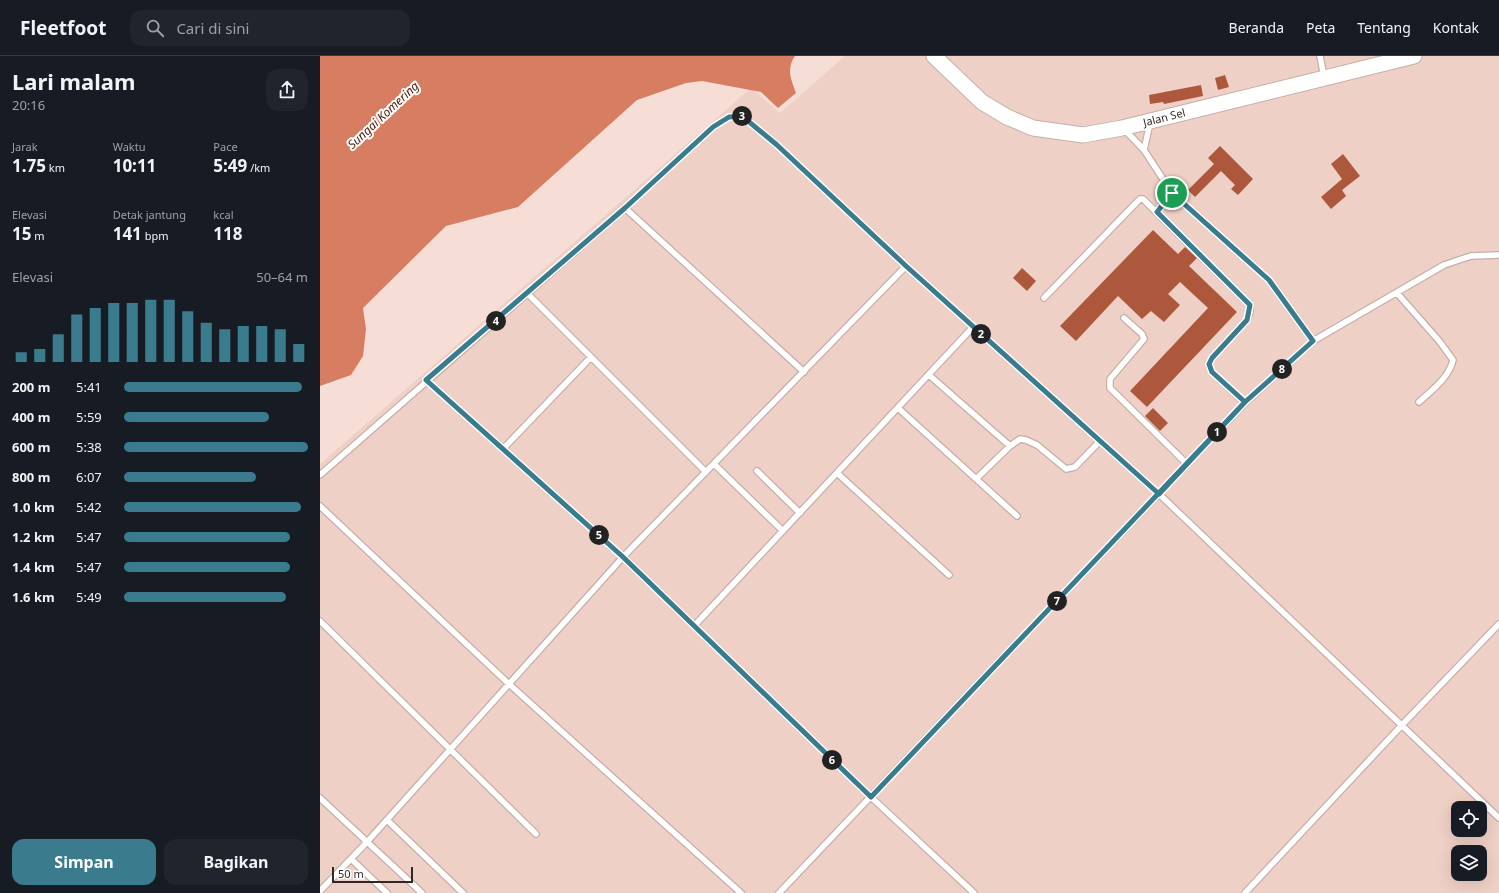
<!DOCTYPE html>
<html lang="id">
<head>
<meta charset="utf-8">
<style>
	body { margin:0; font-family:"Noto Sans",sans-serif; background:#20242c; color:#f1f3f6; height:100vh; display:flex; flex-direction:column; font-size:15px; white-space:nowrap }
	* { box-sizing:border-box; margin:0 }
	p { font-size:13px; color:#9ea1a6 }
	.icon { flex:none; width:22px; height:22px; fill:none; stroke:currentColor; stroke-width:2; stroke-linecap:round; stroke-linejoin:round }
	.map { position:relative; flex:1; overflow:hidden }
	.sheet { display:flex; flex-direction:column; background:#171b24; width:320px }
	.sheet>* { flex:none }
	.controls { position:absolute; left:1131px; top:745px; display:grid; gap:8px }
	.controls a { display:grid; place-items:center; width:36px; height:36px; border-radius:8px; background:#171b24; box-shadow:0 4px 16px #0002; font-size:20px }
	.scale { position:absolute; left:12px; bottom:10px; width:81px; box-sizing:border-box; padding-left:4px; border:2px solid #312825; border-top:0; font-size:11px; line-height:14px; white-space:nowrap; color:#312825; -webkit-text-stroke:3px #fff; paint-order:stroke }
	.pin { position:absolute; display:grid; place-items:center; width:34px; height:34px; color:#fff; margin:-17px; border:2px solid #fff; border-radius:50%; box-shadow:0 1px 4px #0007 }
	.km { position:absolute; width:20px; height:20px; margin:-10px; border-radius:50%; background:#222; color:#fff; font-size:11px; line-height:20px; text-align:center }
	.round { display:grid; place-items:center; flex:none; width:42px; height:42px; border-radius:12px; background:#20242c }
	.headline { display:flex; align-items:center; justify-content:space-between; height:68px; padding:0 12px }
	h1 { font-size:22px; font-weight:700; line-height:30px }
	.metrics { display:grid; grid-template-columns:repeat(3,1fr); gap:6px; height:68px; padding:4px 12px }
	.metrics div { display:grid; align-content:center }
	.metrics b { font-size:17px; font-weight:700 }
	.metrics small { font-size:11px; font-weight:400 }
	.metrics p { font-size:11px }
	.chart { height:112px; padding:8px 12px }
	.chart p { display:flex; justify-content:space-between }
	.chart svg { width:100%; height:72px; margin-top:4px; stroke:#3a7b8e; stroke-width:6 }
	.button { display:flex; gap:8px; margin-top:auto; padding:8px 12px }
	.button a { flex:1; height:46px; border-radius:12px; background:#3a7b8e; color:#fff; font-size:16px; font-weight:700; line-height:46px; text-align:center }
	.button a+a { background:#20242c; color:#f1f3f6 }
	ul { padding:0 12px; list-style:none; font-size:13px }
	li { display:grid; grid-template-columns:64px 48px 1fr; align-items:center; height:30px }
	li i { height:10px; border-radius:5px; background:#3a7b8e }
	header { display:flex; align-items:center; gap:24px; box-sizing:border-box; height:56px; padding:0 20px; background:#171b24; border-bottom:1px solid #363941 }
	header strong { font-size:19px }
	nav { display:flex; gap:22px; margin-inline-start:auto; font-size:14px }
	.search { width:280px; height:36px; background:#20242c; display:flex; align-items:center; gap:10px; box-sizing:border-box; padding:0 14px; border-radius:12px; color:#9ea1a6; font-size:15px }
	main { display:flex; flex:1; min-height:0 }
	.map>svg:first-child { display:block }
	.built { fill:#efd0c6; fill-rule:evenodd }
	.water { fill:#d77e62 }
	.building { fill:#ad583d }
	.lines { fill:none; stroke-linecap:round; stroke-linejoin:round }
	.lane-casing { stroke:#c5afa8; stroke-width:8 }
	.secondary-casing { stroke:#c5afa8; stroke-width:17 }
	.lane { stroke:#fff; stroke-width:5.5 }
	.secondary { stroke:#fff; stroke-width:15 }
	.route-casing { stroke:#fff; stroke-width:8 }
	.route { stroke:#3a7b8e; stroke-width:5 }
	.labels { text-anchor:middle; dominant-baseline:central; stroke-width:4; stroke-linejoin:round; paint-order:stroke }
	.street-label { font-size:11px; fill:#312825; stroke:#fff }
	.water-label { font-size:12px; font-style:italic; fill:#521a07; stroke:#fff }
</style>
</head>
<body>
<header>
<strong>Fleetfoot</strong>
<div class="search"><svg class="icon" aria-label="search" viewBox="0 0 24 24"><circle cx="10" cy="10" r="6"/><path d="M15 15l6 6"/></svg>Cari di sini</div>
<nav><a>Beranda</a><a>Peta</a><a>Tentang</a><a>Kontak</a></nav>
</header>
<main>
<section class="sheet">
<div class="headline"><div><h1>Lari malam</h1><p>20:16</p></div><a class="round"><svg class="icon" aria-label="share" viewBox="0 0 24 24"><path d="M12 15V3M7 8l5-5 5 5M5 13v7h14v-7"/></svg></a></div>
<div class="metrics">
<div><p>Jarak</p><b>1.75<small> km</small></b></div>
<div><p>Waktu</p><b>10:11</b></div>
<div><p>Pace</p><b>5:49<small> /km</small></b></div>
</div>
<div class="metrics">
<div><p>Elevasi</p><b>15<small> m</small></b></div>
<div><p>Detak jantung</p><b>141<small> bpm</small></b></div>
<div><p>kcal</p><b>118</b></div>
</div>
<div class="chart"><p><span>Elevasi</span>50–64 m</p>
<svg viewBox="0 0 160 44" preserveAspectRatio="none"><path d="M5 44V38M15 44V36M25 44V27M35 44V15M45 44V11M55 44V8M65 44V8M75 44V6M85 44V6M95 44V13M105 44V20M115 44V24M125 44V22M135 44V22M145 44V24M155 44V33"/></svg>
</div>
<ul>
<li><b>200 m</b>5:41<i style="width:97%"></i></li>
<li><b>400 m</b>5:59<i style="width:79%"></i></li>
<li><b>600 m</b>5:38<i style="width:100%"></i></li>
<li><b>800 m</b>6:07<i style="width:72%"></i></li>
<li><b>1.0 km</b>5:42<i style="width:96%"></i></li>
<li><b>1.2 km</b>5:47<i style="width:90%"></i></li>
<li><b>1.4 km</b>5:47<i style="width:90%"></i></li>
<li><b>1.6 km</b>5:49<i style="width:88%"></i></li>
</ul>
<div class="button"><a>Simpan</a><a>Bagikan</a></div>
</section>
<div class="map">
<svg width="1179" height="837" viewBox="0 0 1179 837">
	<rect width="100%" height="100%" fill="#f6ded7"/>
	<path class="built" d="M525,0H1179V837H0V408L431,32L460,57ZM1138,752H1160V774H1138ZM1138,796H1160V818H1138Z"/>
	<path class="water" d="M0,0H475C466,13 471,23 476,37L458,52L441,36L382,25L366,27L317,44L198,151L126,170L43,252L46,273L43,300L31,319L0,330Z"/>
	<path class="building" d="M905,19L909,31L898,34L895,22Z
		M881,29L883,40L844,48L843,46L830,48L829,39Z
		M900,90L933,123L918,139L911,133L915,129L901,115L875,141L868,134L894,108L888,102Z
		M1023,98L1040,120L1022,134L1026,140L1011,153L1001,141L1022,123L1011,108Z
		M833,174L858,198L865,191L877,202L869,210L917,256L827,351L810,335L888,252L860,226L848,238L860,249L844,266L831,255L822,263L798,240L756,285L740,270Z
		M702,212L716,225L707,235L693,222Z
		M833,352L848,367L840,375L825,360Z"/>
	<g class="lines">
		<defs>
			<path id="lane" d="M1000,0L1004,21
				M804,73L824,94L852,137L949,224L993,285
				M824,94L830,67
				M305,152L484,316
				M837,156L852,137
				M1077,237L1120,286L1133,304C1129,322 1112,334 1099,346
				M208,238L386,416
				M724,242L816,147L820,143H823L930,249V256L927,264L892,302L889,308L892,316L925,347
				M804,262L822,278L824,283L790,323V332L867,408
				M609,319L690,390
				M106,324L303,501L551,741L654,837
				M578,352L697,460
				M183,393L271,301
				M394,408L463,475
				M437,415L480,457
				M517,417L629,519
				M0,419L305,152L393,71L409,61L422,60L457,89L586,210L839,438L1179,762
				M656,423L690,390L700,383L706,384L717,389L746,413L755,411L780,385
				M0,450L189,628L421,837
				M0,565L216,778
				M374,570L653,271
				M0,742L102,837
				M67,764L143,837
				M31,803L67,837
				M0,835L47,786L303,501L586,210
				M459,837L925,347L993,285L1124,209L1151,200L1179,199
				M925,837L1082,669L1179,568"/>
			<path id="secondary" d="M614,0L662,46L687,61L713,72L763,79L802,72L1094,0"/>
		</defs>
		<use href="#lane" class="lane-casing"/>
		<use href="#secondary" class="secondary-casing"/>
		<use href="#lane" class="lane"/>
		<use href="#secondary" class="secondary"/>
	</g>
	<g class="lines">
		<defs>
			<path id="route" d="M852,137L837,156L930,249L927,264L892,302L889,308L892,316L925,346L839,438L586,210L457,89L422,60L409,61L393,71L305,152L106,324L303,501L551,741L925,346L993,285L949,224L852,137"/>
		</defs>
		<use href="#route" class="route-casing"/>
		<use href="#route" class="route"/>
	</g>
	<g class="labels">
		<g class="street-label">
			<text transform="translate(844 61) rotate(-14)">Jalan Sel</text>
		</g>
		<g class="water-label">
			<text transform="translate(63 59) rotate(-43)">Sungai Komering</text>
		</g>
	</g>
</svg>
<div class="controls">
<a><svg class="icon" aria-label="locate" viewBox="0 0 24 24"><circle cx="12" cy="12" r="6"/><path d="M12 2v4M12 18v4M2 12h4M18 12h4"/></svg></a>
<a><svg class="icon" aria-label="layers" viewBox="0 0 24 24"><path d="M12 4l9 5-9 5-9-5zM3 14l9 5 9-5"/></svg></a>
</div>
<div class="scale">50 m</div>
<div class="pin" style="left:852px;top:137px;background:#1e9e55"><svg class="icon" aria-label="arrive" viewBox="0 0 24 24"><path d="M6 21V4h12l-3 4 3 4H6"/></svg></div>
<b class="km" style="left:897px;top:376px">1</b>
<b class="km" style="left:661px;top:278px">2</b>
<b class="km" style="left:422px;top:60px">3</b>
<b class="km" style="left:176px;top:265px">4</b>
<b class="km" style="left:279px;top:479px">5</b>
<b class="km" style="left:512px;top:704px">6</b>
<b class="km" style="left:737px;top:545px">7</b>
<b class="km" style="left:962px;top:313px">8</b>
</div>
</main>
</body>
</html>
